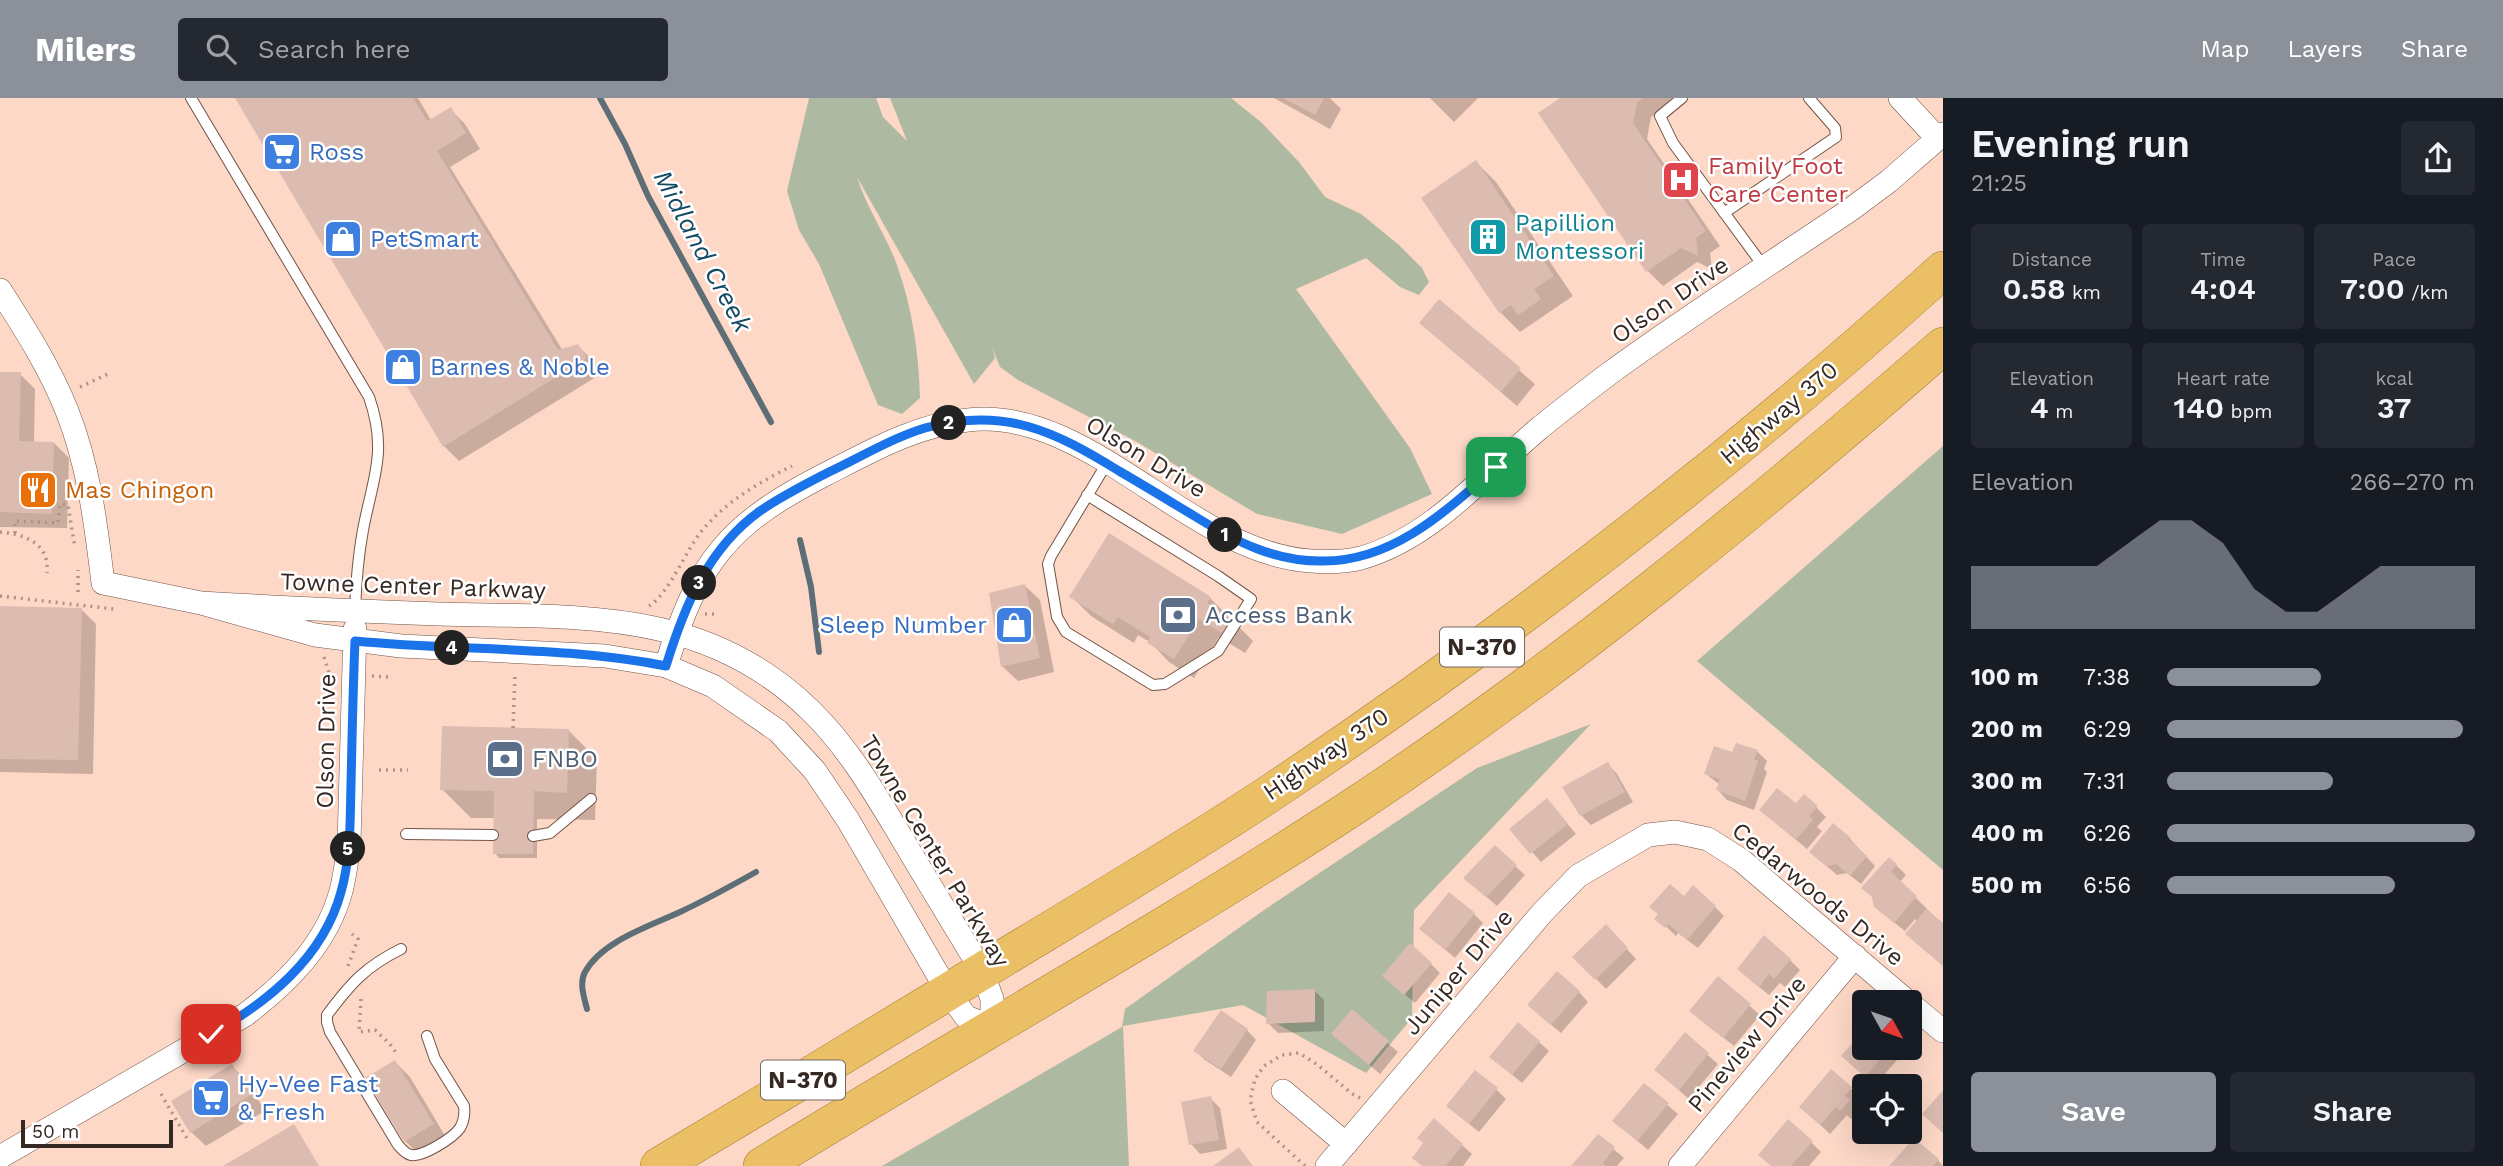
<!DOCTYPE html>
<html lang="en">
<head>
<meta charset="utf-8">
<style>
	body { margin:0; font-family:"Work Sans",sans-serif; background:#242831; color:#f1f3f6; height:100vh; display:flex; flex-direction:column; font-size:26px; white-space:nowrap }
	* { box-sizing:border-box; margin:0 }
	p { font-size:23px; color:#9ea1a6 }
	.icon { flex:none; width:38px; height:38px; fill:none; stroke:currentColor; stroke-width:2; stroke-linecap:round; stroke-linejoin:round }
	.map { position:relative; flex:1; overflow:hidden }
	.panel { display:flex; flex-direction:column; background:#171b24; width:560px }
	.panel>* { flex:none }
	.needle { width:46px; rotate:130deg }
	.fabs { position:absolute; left:1852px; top:892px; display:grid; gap:14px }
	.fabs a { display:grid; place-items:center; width:70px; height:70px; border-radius:7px; background:#171b24; box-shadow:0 7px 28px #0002; font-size:35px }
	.scale { position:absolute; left:21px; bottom:18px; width:152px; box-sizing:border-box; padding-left:7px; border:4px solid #362822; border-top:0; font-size:19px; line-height:24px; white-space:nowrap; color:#362822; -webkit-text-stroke:5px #fff; paint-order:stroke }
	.pin { position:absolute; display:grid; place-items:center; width:60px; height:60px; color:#fff; margin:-30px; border-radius:14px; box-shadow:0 4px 10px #0006 }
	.km { position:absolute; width:35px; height:35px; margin:-18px; border-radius:50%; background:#222; color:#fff; font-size:19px; line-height:35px; text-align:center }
	.round { display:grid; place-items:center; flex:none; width:74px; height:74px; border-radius:7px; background:#242831 }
	.summary { display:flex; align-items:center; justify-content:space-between; height:119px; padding:0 28px }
	h1 { font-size:38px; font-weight:600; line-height:52px }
	.metrics { display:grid; grid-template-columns:repeat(3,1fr); gap:10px; height:119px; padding:7px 28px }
	.metrics div { display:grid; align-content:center; border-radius:7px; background:#242831; text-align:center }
	.metrics b { font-size:30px; font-weight:600 }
	.metrics small { font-size:19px; font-weight:400 }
	.metrics p { font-size:19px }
	.chart { height:196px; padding:14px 28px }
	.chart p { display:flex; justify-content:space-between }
	.chart svg { width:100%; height:126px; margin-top:7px; fill:#8c9099; opacity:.7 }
	.primary-button { display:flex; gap:14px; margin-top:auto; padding:14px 28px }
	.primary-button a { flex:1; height:80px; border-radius:7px; background:#8c9099; color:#fff; font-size:28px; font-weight:600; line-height:80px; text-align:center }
	.primary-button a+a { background:#242831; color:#f1f3f6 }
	ul { padding:0 28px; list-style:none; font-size:23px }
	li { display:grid; grid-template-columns:112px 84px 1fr; align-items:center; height:52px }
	li i { height:18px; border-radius:9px; background:#8c9099 }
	header { display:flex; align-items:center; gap:42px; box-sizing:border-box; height:98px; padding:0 35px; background:#8c9099; color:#fff }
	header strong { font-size:33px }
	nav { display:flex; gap:38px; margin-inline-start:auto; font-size:24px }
	.search { width:490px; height:63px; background:#242831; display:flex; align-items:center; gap:18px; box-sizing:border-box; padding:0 24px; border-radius:7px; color:#9ea1a6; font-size:26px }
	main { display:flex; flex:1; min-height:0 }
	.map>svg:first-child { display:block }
	.green { fill:#aeb9a2 }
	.shadow { fill:#0003 }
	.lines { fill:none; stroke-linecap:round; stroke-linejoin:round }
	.stream { stroke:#5e6e77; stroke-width:6 }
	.building { fill:#dcbcb0 }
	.service-casing { stroke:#725345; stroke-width:12 }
	.minor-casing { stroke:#725345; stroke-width:24 }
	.trunk-casing { stroke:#a78035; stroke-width:38 }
	.path { stroke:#ae9285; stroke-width:3.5; stroke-dasharray:2 5; stroke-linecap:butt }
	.service { stroke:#fff; stroke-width:10 }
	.minor { stroke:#fff; stroke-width:23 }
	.trunk { stroke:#eabf66; stroke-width:37 }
	.route-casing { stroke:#fff; stroke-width:14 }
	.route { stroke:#1a73e8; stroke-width:9 }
	.labels { text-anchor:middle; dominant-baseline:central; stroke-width:5; stroke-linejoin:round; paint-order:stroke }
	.shield { fill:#fff; stroke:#726864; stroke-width:2 }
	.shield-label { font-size:23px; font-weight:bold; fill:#362822 }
	.shop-label { font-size:24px; fill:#366cbe; stroke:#fff; text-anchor:start }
	.health-label { font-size:24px; fill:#be3a42; stroke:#fff; text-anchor:start }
	.culture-label { font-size:24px; fill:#0d838f; stroke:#fff; text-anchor:start }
	.street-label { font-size:24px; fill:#362822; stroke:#fff }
	.food-label { font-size:24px; fill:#c56008; stroke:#fff; text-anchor:start }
	.service-label { font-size:24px; fill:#4e5e75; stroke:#fff; text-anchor:start }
	.water-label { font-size:26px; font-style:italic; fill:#114a63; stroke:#fff }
</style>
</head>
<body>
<header>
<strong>Milers</strong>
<div class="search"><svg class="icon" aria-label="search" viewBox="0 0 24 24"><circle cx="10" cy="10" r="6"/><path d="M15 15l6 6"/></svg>Search here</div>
<nav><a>Map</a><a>Layers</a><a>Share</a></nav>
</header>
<main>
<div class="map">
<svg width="1943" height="1068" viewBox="0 0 1943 1068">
	<rect width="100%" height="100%" fill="#fdd8c7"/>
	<path class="green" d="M809,0H876L883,19L907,43L890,0H1231L1262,25L1299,64L1325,99L1361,116L1399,147L1422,170L1429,184L1419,197L1400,189L1366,160L1296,191L1410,350L1432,396L1342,436L1257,416L1137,344L1018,282L1000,269L992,249L995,260L974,286L857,79C866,109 886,137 897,167C912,209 919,255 920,300L902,316L878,307L819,166L799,132L787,93Z
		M1943,348V772L1697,563Z
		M1591,626L1414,812L1412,920L1366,975L1243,907L1123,928L1129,1068H882L1122,929L1125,911L1264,812L1477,670Z"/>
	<path class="shadow" d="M237,0H418L431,22L450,11L465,26L480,51L450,69L563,253L578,248L593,263L601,276L459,363L444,348Z
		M1274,0H1330L1341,11L1330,31Z
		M1430,0H1478L1454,24Z
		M1563,0H1679L1651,19L1647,41L1720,148L1710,155L1712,171L1697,164L1663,188L1648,173L1540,16Z
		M1476,64L1496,84L1573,198L1520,234L1500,214L1423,101Z
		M1439,203L1535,286L1517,308L1421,225Z
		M0,276H20L35,291L34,345H54L69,360L67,430L0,429Z
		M1025,488L1040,502L1054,574L1018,583L1003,569Z
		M1071,498L1210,500L1253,543L1245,555L1219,539L1194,580L1169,564L1150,544L1138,537L1134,545L1091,518Z
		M0,510L81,511L96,526L93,676L0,674Z
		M568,632L597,661L595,722L537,721V760H499L495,755V720H471L442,691Z
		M1757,653L1767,663L1764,671L1767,674L1754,712L1727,702L1718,692L1720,687L1706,676L1733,657Z
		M1608,666L1617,676L1633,704L1591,727L1581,717Z
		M1797,708L1816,709L1826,719L1817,729L1822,733L1807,751L1771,721Z
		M1556,712L1576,736L1541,764L1512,731Z
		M1833,728L1850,741L1875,768L1861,786L1847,775L1837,777L1821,763Z
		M1896,767L1906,777L1900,784L1943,827V868L1918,824L1915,821L1905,833L1886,818L1874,801L1864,790Z
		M1515,768L1525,777L1497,808L1475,789Z
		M1684,800L1715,809L1724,818L1698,850L1678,835L1676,838L1657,820Z
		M1474,816L1483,825L1455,860L1421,831Z
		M1615,838L1636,861L1606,891L1575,859Z
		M1790,862L1800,872L1785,889L1780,885L1769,897L1749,881Z
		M1431,866L1440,875L1415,905L1394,887Z
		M1719,881L1760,917L1734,948L1701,922Z
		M1314,892L1324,902V933L1278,935L1268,925Z
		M1579,894L1588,904L1561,935L1539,917Z
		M1352,914L1398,954L1380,976L1343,945Z
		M1247,932L1256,942L1231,979L1205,962L1195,953Z
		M1685,937L1718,966L1689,1001L1666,981Z
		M1539,944L1549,953L1522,985L1491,959Z
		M1864,950H1902L1905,953L1875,987L1853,968Z
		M395,964L410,979L447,1041L420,1057L405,1043Z
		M232,968L247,983L265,1013L206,1048L191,1034Z
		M1831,973L1861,1000L1854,1008L1858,1012L1851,1021L1847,1017L1830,1036L1811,1018Z
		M1644,987L1678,1016L1648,1052L1614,1023Z
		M1497,992L1506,1001L1479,1034L1458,1017Z
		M1210,1000L1220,1010L1227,1051L1200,1056L1191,1046Z
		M1598,1038L1624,1060L1617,1068H1573Z
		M1811,1044L1821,1054L1809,1068H1772Z
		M1462,1047L1472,1056L1463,1068H1422Z
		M1938,1062L1943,1068H1892Z"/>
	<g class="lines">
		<path class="stream" d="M600,0L625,46L648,98L771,324
			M800,442L811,489L819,554
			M587,911C584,899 579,885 585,874C602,843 650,828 680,814C706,802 731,788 756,774"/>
	</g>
	<path class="building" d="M235,0H413L427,23L451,9L466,35L437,53L558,252L578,246L587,260L443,349Z
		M1283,0H1324L1315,17Z
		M1560,0H1643L1637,4L1633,25L1706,133L1696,140L1698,158L1681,150L1646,174L1538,15Z
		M1476,62L1554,178L1534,191L1541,201L1518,217L1511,207L1499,215L1421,100Z
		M1439,201L1521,270L1501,294L1419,225Z
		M0,274H21L19,343L54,344L52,416L0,414Z
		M1109,435L1211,499L1207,505L1234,522L1225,537L1199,521L1174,561L1147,545L1150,539L1118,519L1113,526L1069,499Z
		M1025,486L1040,560L1001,569L989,495Z
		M0,508L82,510L78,662L0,661Z
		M442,628L569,631L567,695L534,693L533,756H493L494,693L440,692Z
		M1736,645L1758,652L1754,661L1758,663L1745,703L1716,692L1720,681L1704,676L1714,648L1732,654Z
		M1608,664L1625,694L1580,718L1562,689Z
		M1777,690L1796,705L1804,696L1818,708L1809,718L1813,722L1796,742L1759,712Z
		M1547,700L1568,726L1530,756L1509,731Z
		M1833,725L1851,740L1849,742L1867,758L1850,778L1836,766L1826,768L1809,754Z
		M1495,747L1517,767L1486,799L1463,780Z
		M1889,759L1897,766L1891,774L1917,798L1894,825L1874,809L1872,799L1861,790Z
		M1670,786L1684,798L1693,787L1716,808L1687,842L1668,826L1665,830L1654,821L1658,816L1649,809Z
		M1449,794L1475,815L1445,852L1419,831Z
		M1926,811L1943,825V868L1905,836Z
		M1606,826L1628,850L1595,882L1572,859Z
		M1764,837L1791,861L1774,881L1769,876L1759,889L1737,871Z
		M1410,845L1432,865L1404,897L1382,878Z
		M1557,873L1580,893L1551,927L1527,907Z
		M1718,878L1751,906L1723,940L1689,913Z
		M1315,891V924L1266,926L1267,893Z
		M1352,911L1389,943L1369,967L1331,936Z
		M1221,912L1248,931L1221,971L1193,953Z
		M1518,924L1540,943L1512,977L1489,959Z
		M1864,932V950H1890L1865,979L1841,958Z
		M1685,934L1709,955L1679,992L1654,972Z
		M395,962L434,1026L404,1044L365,980Z
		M232,966L251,997L190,1035L171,1003Z
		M1831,971L1852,989L1845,998L1850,1002L1840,1013L1836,1009L1820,1027L1799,1009Z
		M1475,972L1498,990L1469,1026L1446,1008Z
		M1644,985L1669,1005L1637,1043L1612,1023Z
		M1943,992V1035L1922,1016Z
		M1211,998L1219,1042L1189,1047L1181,1004Z
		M1434,1020L1463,1046L1446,1068H1422L1412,1060L1423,1045L1417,1040Z
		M1788,1021L1813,1043L1791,1068H1771L1758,1057Z
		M294,1026L319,1068H223Z
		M1598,1036L1615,1049L1603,1065L1606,1068H1571Z
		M1914,1040L1939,1061L1933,1068H1889Z
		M1239,1049L1253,1068H1213Z"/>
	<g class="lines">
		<defs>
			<path id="service" d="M191,0L369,299C388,354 373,379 363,432C358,459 356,486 355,513
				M1682,0L1660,18L1673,45L1764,169
				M1724,115L1836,39L1835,30L1809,0
				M1087,397L1218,478L1251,501L1218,553L1165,586L1153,587L1066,534L1057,519L1048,466L1051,458L1107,365
				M406,736L493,737
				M533,738L550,735L591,701
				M401,851C365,869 351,885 327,917V924L330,934L398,1047C402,1051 405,1056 411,1057C423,1059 453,1040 460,1030C464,1023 465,1016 464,1008L435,961L427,938"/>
			<path id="minor" d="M1900,0L1938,41
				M0,192C25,231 50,270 67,313C89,368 96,427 103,485L201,505L315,537L401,548L605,558L666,568L713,588L778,633L815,673L848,722L948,894L966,919L992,929V901L982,873C955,828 927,783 900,737C874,694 848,649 811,613C704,508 577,520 439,516C359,513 280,510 201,505
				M666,568C698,463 728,426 826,376C871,353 916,327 968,322C1090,308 1189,455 1311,463C1327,464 1345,464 1361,460C1431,440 1482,379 1536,333C1560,313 1585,294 1610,275C1688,218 1770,166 1850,112L1889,83L1943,36
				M1909,905L1943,933
				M1283,993L1346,1046
				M0,1059L245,917C287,885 327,846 341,793C345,778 347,761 349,745L355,531
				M1327,1068L1542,815L1578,778L1648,737L1675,734L1708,741L1741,762L1909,905
				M1680,1068L1855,858"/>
			<path id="trunk" d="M659,1068C783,994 907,919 1030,844C1113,794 1197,744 1278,690C1512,533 1734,361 1943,172
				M762,1068C959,947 1162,834 1356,707C1563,570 1756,411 1943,248"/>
		</defs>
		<use href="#service" class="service-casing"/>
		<use href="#minor" class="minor-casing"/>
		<use href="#trunk" class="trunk-casing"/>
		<path class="path" d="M80,289L110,275
			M0,434C24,436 50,445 47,475
			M15,435V423L58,425L60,406L68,407L75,450
			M78,494V472
			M0,498L114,511
			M649,508C668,497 685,454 701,434C725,404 758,385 792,368
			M705,516H716
			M324,559L330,578H333
			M372,578L390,579
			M513,630L515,576
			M379,672H408
			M348,868L358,841L352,836
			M361,901L359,934L375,932L390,946L397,956
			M161,996L188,1042
			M1305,1068L1257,1024L1250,1002L1255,981L1264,968L1282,957L1299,955L1318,967L1351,995L1360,1000"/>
		<use href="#service" class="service"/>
		<use href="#minor" class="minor"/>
		<use href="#trunk" class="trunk"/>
	</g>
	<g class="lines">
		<defs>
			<path id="route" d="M211,936C268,904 323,860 341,794C351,759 350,723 351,687C352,639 353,591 355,543C458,553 564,548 666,568C684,509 708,450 760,413C782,398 806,386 829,374C861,359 892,340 925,330C1004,308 1054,333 1119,373C1145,388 1171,404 1196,419C1236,444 1276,464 1324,463C1394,463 1447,412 1496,369"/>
		</defs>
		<use href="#route" class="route-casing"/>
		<use href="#route" class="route"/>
	</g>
	<defs>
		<symbol id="supermarket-square" viewBox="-11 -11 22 22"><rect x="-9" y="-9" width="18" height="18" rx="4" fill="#3f7fe0" stroke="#fff"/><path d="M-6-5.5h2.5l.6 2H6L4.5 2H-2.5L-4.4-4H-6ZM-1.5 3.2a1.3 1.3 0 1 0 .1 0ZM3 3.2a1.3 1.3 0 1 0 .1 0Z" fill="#fff"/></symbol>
		<symbol id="hospital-square" viewBox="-11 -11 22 22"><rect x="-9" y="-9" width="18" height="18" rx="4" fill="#e0444e" stroke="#fff"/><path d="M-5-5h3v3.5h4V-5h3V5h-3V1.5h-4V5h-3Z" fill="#fff"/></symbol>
		<symbol id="building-square" viewBox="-11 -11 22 22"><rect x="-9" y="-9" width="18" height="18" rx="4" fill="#0f9aa8" stroke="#fff"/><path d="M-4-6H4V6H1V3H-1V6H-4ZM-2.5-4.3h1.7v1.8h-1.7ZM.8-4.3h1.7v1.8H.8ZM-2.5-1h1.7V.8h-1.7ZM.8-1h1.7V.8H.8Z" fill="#fff"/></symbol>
		<symbol id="shop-square" viewBox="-11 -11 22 22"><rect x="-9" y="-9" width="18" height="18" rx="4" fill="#3f7fe0" stroke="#fff"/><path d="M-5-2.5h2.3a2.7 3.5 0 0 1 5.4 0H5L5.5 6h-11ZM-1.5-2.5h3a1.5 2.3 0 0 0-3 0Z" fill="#fff"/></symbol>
		<symbol id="restaurant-square" viewBox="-11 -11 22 22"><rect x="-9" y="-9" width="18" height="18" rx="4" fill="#e8710a" stroke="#fff"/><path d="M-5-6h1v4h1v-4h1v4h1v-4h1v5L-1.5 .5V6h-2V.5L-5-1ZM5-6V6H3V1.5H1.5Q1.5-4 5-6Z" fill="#fff"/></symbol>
		<symbol id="bank-square" viewBox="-11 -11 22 22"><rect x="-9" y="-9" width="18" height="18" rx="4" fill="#5c6f8a" stroke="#fff"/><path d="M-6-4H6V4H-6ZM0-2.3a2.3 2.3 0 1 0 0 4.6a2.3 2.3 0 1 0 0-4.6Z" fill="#fff"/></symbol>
	</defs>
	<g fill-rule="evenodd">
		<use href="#supermarket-square" x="260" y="32" width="44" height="44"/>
		<use href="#hospital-square" x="1659" y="60" width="44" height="44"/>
		<use href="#building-square" x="1466" y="117" width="44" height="44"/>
		<use href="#shop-square" x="321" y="119" width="44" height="44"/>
		<use href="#shop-square" x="381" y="247" width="44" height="44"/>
		<use href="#restaurant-square" x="16" y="370" width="44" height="44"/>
		<use href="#bank-square" x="1156" y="495" width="44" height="44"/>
		<use href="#shop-square" x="992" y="505" width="44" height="44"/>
		<use href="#bank-square" x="483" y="639" width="44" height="44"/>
		<use href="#supermarket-square" x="189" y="978" width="44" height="44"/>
	</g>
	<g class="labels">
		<g class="shield">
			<rect x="1440" y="529.5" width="84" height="39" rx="5"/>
			<rect x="761" y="962.5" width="84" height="39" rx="5"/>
		</g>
		<g class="shield-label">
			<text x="1482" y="549">N-370</text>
			<text x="803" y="982">N-370</text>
		</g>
		<g class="shop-label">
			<text x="309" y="54">Ross</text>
			<text x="370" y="141">PetSmart</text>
			<text x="430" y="269">Barnes &amp; Noble</text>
			<text x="987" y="527" text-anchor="end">Sleep Number</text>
			<text x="238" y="986">Hy-Vee Fast<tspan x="238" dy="28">&amp; Fresh</tspan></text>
		</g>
		<g class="health-label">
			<text x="1708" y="68">Family Foot<tspan x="1708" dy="28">Care Center</tspan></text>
		</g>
		<g class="culture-label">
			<text x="1515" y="125">Papillion<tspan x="1515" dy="28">Montessori</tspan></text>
		</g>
		<g class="street-label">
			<text transform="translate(1670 202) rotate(-34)">Olson Drive</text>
			<text transform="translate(1779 315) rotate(-40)">Highway 370</text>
			<text transform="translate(1146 359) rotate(31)">Olson Drive</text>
			<text transform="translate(413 488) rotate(2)">Towne Center Parkway</text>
			<text transform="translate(326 643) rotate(-89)">Olson Drive</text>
			<text transform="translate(1326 656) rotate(-34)">Highway 370</text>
			<text transform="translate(935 753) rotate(59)">Towne Center Parkway</text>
			<text transform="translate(1818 796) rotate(39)">Cedarwoods Drive</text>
			<text transform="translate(1458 874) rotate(-50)">Juniper Drive</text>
			<text transform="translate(1747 946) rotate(-50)">Pineview Drive</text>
		</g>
		<g class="food-label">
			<text x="65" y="392">Mas Chingon</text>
		</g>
		<g class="service-label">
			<text x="1205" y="517">Access Bank</text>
			<text x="532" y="661">FNBO</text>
		</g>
		<g class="water-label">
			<text transform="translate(703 153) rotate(62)">Midland Creek</text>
		</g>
	</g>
</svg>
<div class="fabs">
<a><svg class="needle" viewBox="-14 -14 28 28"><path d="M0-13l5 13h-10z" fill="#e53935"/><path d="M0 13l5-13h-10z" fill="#9ea1a6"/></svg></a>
<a><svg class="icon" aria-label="locate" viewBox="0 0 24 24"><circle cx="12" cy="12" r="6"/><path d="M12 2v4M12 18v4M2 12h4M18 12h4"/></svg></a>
</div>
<div class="scale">50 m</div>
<div class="pin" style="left:1496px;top:369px;background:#1e9e55"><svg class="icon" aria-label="arrive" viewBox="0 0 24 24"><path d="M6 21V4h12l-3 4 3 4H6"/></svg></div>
<div class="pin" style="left:211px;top:936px;background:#d93025"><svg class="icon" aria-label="check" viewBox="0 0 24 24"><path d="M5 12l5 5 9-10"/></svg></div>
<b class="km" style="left:1225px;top:437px">1</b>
<b class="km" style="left:949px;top:325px">2</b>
<b class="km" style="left:699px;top:485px">3</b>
<b class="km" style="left:452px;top:550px">4</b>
<b class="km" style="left:348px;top:751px">5</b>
</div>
<section class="panel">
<div class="summary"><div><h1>Evening run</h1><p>21:25</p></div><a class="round"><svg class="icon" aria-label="share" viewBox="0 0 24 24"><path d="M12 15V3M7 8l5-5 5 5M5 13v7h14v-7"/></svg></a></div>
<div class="metrics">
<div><p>Distance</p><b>0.58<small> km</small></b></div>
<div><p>Time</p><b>4:04</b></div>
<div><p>Pace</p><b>7:00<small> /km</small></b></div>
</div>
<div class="metrics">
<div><p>Elevation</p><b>4<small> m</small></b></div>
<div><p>Heart rate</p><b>140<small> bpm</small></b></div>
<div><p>kcal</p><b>37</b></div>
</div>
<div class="chart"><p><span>Elevation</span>266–270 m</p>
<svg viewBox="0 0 160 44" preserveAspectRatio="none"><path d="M0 44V22L10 22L20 22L30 22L40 22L50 14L60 6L70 6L80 14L90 30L100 38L110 38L120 30L130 22L140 22L150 22L160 22V44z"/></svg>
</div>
<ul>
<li><b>100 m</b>7:38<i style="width:50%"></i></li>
<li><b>200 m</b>6:29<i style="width:96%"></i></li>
<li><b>300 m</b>7:31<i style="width:54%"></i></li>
<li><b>400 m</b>6:26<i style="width:100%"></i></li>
<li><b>500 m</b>6:56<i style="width:74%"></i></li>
</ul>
<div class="primary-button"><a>Save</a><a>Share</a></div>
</section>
</main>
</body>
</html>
